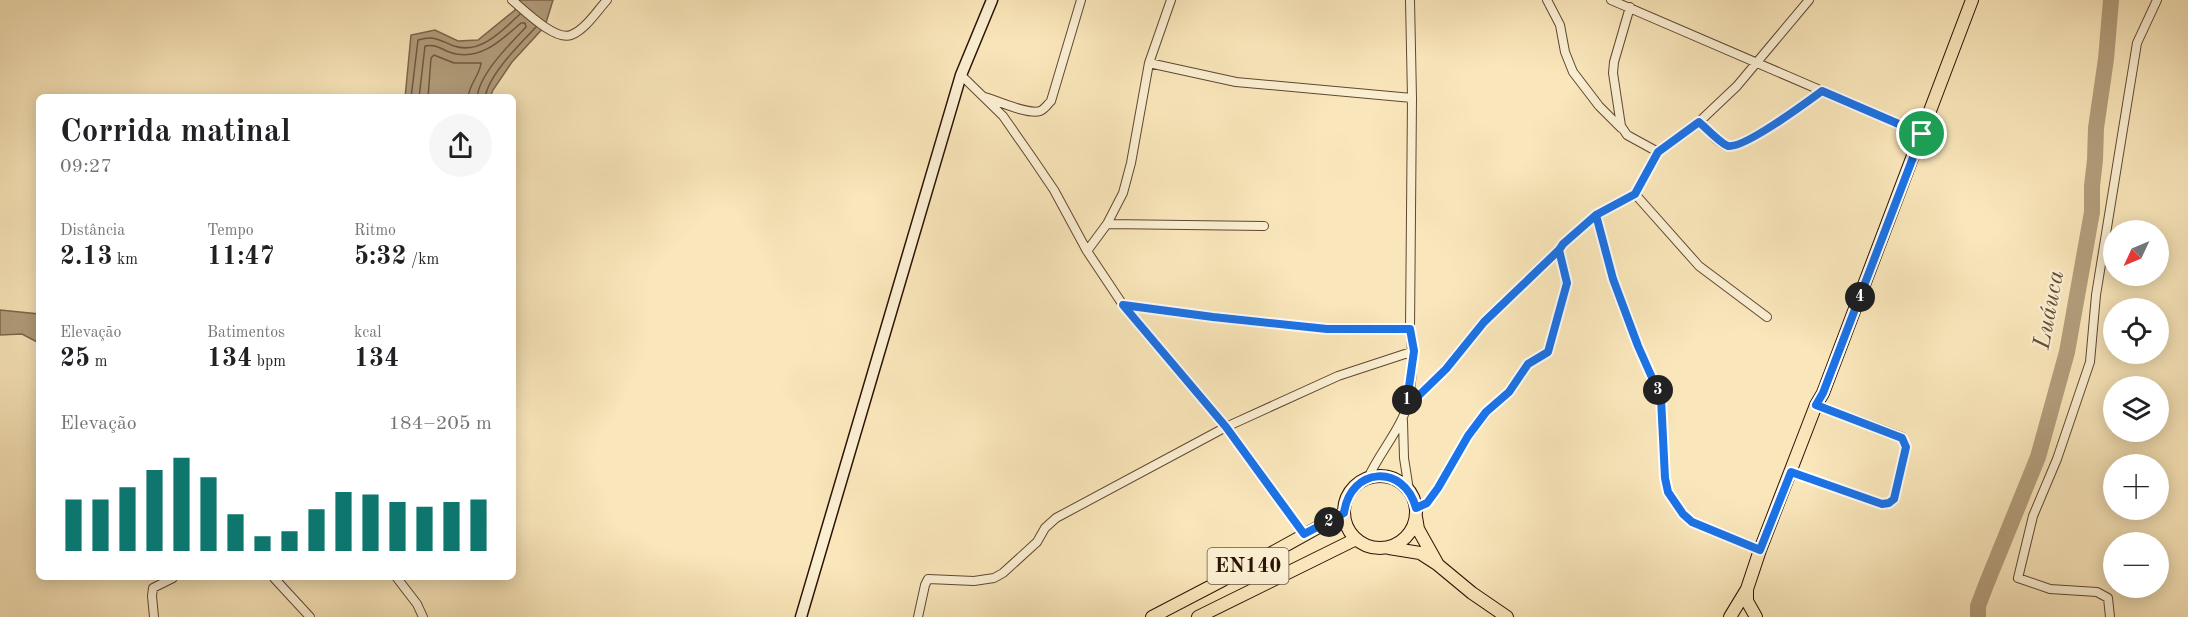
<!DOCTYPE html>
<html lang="pt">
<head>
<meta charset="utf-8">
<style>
	body { margin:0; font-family:"Old Standard TT",serif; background:#f6f6f6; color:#202124; height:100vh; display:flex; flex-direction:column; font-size:22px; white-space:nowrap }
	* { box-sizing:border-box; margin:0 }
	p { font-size:20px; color:#757577 }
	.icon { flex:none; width:33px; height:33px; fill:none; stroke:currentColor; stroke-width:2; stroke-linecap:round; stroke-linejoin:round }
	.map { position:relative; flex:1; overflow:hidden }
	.side { position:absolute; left:36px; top:94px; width:480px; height:486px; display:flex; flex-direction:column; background:#fff; border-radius:9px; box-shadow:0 3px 15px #0003 }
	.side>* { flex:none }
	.needle { width:39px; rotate:226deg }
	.tools { position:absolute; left:2103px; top:220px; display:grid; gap:12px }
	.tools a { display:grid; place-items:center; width:66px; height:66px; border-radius:50%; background:#fff; box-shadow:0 3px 15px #0003; font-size:30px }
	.pin { position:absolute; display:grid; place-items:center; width:51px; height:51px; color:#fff; margin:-26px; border:3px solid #fff; border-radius:50%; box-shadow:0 2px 6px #0007 }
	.km { position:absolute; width:30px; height:30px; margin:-15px; border-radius:50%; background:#222; color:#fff; font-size:16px; line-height:30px; text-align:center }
	.round { display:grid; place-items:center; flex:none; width:63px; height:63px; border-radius:32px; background:#f6f6f6 }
	.head { display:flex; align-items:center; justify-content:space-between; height:102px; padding:0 24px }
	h1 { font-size:33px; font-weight:700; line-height:45px }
	.metrics { display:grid; grid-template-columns:repeat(3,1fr); gap:9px; height:102px; padding:6px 24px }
	.metrics div { display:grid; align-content:center }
	.metrics b { font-size:26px; font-weight:700 }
	.metrics small { font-size:16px; font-weight:400 }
	.metrics p { font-size:16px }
	.chart { height:168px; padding:12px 24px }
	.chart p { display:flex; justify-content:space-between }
	.chart svg { width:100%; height:108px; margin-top:6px; stroke:#0f766e; stroke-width:6 }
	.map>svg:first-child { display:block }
	.water { fill:#b39e7c; stroke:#7d664c; stroke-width:1.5 }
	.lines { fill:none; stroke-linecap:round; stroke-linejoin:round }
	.shore { stroke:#705840; stroke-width:1.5 }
	.river { stroke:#b39e7c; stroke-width:16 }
	.street-casing { stroke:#5f4732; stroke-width:10 }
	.secondary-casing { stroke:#2c1205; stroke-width:13 }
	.primary-casing { stroke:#2c1205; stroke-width:14 }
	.street { stroke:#fbefd2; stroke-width:8 }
	.secondary { stroke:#fbefd2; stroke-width:10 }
	.primary { stroke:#f9e6ba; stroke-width:12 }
	.route-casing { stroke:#fff; stroke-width:12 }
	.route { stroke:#1a73e8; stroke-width:8 }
	.labels { text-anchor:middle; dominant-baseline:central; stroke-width:5; stroke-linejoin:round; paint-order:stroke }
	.shield { fill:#fbefd2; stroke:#6a5442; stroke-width:1.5 }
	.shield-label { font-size:21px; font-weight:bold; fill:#2c1205 }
	.water-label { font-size:24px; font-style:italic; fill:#624a35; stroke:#fbefd2 }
</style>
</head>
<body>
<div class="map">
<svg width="2188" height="617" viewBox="0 0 2188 617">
	<rect width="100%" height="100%" fill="#f9e6ba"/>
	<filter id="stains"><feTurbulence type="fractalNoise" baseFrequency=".00333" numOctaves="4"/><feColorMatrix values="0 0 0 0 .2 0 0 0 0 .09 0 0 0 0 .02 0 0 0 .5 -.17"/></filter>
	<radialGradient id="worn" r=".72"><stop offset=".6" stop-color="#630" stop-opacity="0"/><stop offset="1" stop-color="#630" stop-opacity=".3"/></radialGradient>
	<path class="water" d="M515,0H553L545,26L512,62L493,90L490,97L405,98L411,35L435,30L458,41L478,40L515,10Z
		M0,310L39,314V343L22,334L0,335Z"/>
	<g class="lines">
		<path class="shore" d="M411,98L418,40C435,35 438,40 454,46C480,55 503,30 520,14
			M419,98L425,46C437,43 444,52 456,54C483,59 502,39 521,23H525L526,27C510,44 479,74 477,98
			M428,98L431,58L434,55L454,63H481C480,75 469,84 468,98
			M485,98C488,75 520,44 536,27"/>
		<path class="river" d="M1978,617V606L1986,585L2038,457L2067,352L2092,212V186L2095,160L2096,128L2106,59L2111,0"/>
		<defs>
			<path id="street" d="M512,0C524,10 555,41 571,35C585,30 597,11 607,0
				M1547,0L1560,25L1565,52L1573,72L1599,106L1621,128
				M1611,0L1922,134
				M1630,7L1614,62L1613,73L1621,126L1627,135L1658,152
				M1149,63L1236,82L1412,98
				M961,75L1003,116L1033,159L1054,190L1087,251L1123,305L1213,317L1327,329H1410
				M985,97C998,101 1028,115 1040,111C1045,109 1047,105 1051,101L1081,0
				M1699,122C1706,128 1718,144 1728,146C1744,149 1807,102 1822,91
				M1635,194L1699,266L1767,317
				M1596,215L1613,279L1638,346L1661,398L1665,478L1668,492L1683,514L1692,522L1760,550
				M1107,224L1264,226
				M1087,251L1107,224L1123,193L1131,163L1149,63L1171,0
				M1123,305L1226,427L1304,534
				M1406,409L1446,369L1484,322L1559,250L1563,244L1596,215L1635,194L1658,152L1699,122L1737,86L1809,0
				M1403,421L1404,458L1409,490
				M1791,472L1882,504L1889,503L1894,499L1906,447L1902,437L1816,405
				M1368,478C1377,458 1391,441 1401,421C1413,399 1414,354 1410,329L1412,98L1410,0
				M1416,508L1427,503L1438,488L1468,437L1487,412L1509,392L1528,364L1548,352L1567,283L1559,250
				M274,578L310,617
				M397,578L417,604L423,617
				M154,617L152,596L153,588L173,578
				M918,617L925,585L928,579L974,581L994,578L1003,573L1037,542L1045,528L1056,518L1226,427L1338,376L1414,351
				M2110,617L2108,598L2097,592L2050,589L2018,578L2033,516L2057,459L2090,362L2096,295L2137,43L2157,0"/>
			<path id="secondary" d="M801,617L961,75L992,0"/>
			<path id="primary" d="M1344 512a36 36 0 1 1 72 0a36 36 0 1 1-72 0Z
				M1416,517L1418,529L1437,563
				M1389,548L1420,553L1437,564L1472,593L1507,617
				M1747,589V601L1756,617
				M1152,617L1223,580L1344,513
				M1198,617L1356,539
				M1730,617L1747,589L1760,550L1816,405L1823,393L1972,0"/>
		</defs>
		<use href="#street" class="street-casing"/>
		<use href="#secondary" class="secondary-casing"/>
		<use href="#primary" class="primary-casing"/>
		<use href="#street" class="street"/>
		<use href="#secondary" class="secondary"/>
		<use href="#primary" class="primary"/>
	</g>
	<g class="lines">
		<defs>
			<path id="route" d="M1922,134L1822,91C1807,102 1744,149 1728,146C1721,144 1705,127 1699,122L1658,152L1635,194L1596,215L1563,244L1559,250L1484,322L1446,369L1406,408L1414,351L1410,329H1327L1213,317L1123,305L1226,427L1304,534L1344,513C1350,467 1404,463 1416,508L1427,503L1438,488L1468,436L1486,412L1509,392L1528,364L1548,352L1567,283L1559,250L1563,244L1596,215L1613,279L1638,346L1661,398L1665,478L1668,492L1683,514L1692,522L1760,550L1791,472L1882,504L1889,503L1894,499L1906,447L1902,438L1816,405L1823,393L1922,134"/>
		</defs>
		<use href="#route" class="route-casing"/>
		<use href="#route" class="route"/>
	</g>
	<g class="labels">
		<rect class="shield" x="1207.5" y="548" width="81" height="36" rx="4.5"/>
		<g class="shield-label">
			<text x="1248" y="566">EN140</text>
		</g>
		<g class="water-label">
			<text transform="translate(2050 310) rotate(-79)">Luáuca</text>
		</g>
	</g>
	<rect width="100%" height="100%" filter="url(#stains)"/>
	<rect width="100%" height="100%" fill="url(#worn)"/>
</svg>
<div class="tools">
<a><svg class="needle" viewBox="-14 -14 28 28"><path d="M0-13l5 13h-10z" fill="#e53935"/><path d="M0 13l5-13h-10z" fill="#757577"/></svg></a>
<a><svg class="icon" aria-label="locate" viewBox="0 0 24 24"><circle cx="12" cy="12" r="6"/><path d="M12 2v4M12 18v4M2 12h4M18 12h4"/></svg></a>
<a><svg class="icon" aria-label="layers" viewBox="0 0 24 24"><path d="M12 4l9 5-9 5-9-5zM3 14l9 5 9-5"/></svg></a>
<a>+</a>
<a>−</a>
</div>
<div class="pin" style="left:1922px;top:134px;background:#1e9e55"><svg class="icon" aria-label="arrive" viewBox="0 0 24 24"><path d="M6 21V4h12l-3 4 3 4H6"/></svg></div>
<b class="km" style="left:1407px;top:400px">1</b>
<b class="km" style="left:1329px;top:522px">2</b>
<b class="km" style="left:1658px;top:390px">3</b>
<b class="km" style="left:1860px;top:297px">4</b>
<section class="side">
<div class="head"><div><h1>Corrida matinal</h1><p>09:27</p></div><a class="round"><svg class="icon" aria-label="share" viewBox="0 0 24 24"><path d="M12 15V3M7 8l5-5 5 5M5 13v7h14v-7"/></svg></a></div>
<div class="metrics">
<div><p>Distância</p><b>2.13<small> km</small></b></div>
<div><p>Tempo</p><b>11:47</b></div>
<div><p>Ritmo</p><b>5:32<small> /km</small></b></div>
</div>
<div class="metrics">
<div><p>Elevação</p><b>25<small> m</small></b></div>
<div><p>Batimentos</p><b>134<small> bpm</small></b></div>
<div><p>kcal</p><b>134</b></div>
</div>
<div class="chart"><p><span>Elevação</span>184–205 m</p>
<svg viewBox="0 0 160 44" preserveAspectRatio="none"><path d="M5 44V23M15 44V23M25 44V18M35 44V11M45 44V6M55 44V14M65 44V29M75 44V38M85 44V36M95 44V27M105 44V20M115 44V21M125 44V24M135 44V26M145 44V24M155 44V23"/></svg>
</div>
</section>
</div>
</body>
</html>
